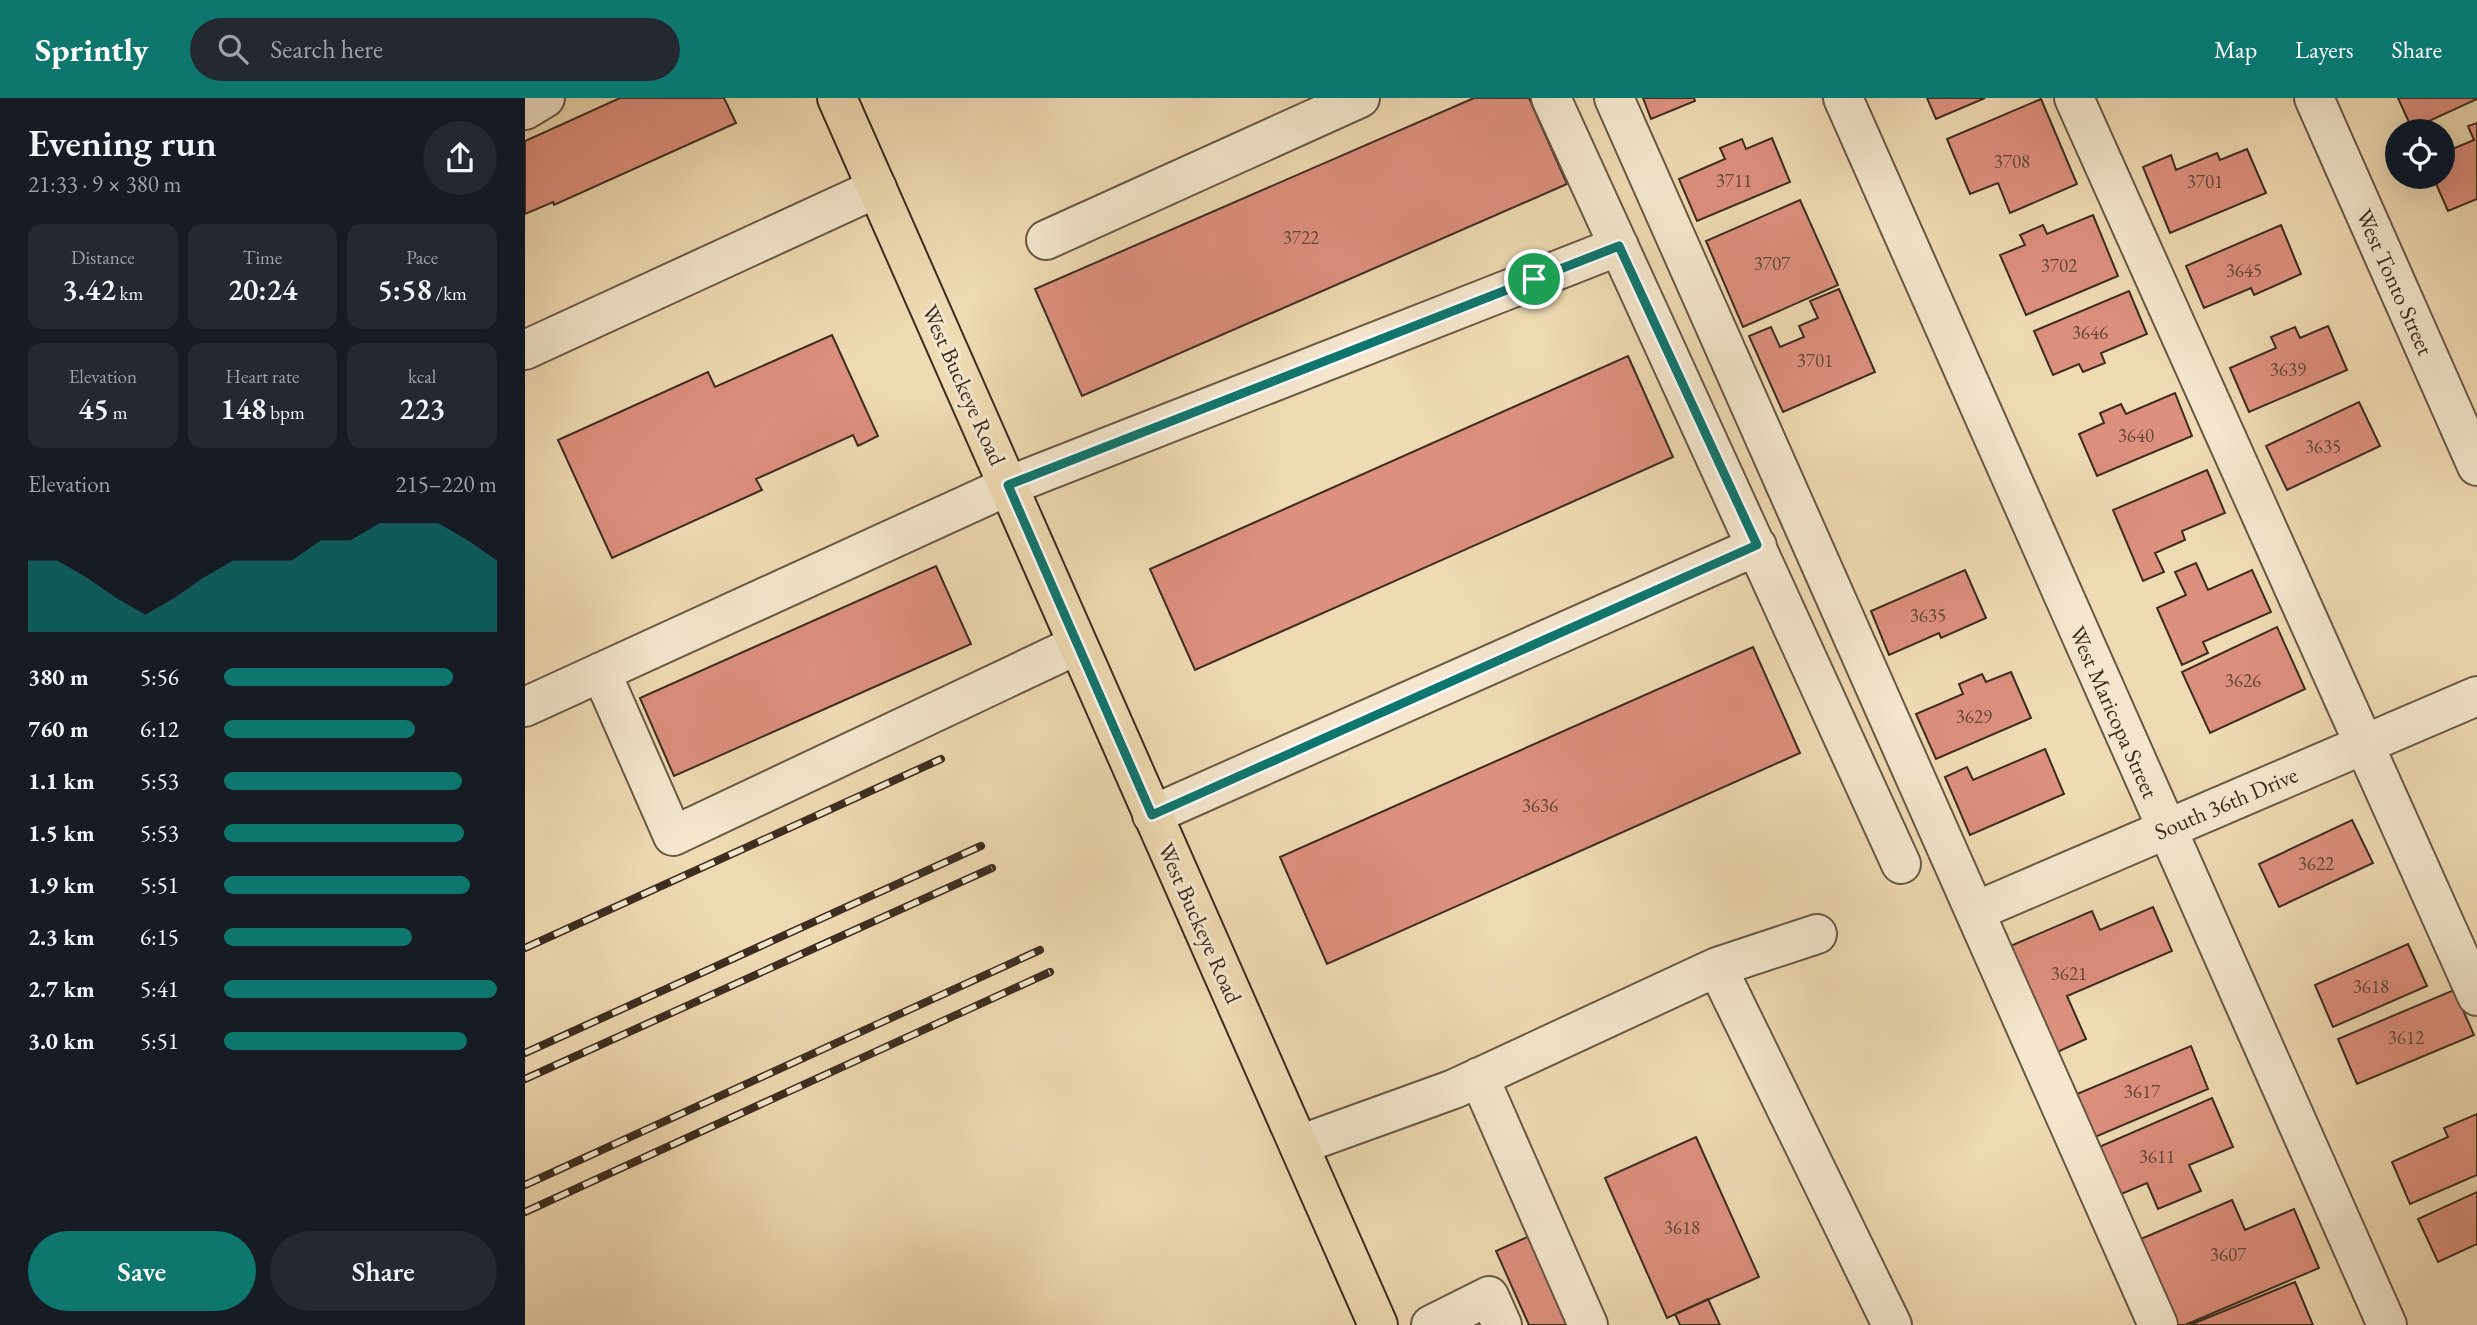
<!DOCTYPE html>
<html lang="en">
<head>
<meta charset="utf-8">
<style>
	body { margin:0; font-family:"EB Garamond",serif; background:#242831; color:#f1f3f6; height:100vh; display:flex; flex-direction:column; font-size:26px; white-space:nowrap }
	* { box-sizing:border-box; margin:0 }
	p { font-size:23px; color:#9ea1a6 }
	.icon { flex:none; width:38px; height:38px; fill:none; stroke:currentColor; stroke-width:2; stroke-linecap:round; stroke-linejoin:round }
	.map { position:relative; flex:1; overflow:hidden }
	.details { display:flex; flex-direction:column; background:#171b24; width:525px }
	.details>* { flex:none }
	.tools { position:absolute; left:1860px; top:21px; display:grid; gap:14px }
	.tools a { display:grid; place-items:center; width:70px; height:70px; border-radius:50%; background:#171b24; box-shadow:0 7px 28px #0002; font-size:35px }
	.pin { position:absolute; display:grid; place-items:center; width:60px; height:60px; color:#fff; margin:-30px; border:4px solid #fff; border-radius:50%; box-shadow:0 2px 7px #0007 }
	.round { display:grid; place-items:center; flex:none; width:74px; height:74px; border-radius:37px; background:#242831 }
	.summary { display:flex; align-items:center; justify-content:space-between; height:119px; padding:0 28px }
	h1 { font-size:38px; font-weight:600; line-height:52px }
	.metrics { display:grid; grid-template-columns:repeat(3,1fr); gap:10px; height:119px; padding:7px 28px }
	.metrics div { display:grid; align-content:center; border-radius:14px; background:#242831; text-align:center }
	.metrics b { font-size:30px; font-weight:600 }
	.metrics small { font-size:19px; font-weight:400 }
	.metrics p { font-size:19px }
	.chart { height:196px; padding:14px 28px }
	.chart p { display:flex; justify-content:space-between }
	.chart svg { width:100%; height:126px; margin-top:7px; fill:#0f766e; opacity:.7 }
	.primary-button { display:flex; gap:14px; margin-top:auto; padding:14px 28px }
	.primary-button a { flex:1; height:80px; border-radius:42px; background:#0f766e; color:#fff; font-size:28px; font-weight:600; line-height:80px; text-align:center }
	.primary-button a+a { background:#242831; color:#f1f3f6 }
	ul { padding:0 28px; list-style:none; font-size:23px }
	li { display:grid; grid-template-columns:112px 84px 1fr; align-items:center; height:52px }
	li i { height:18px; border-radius:9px; background:#0f766e }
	header { display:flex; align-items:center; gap:42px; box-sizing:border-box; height:98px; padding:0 35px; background:#0f766e; color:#fff }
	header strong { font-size:33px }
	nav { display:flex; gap:38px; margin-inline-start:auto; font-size:24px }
	.search { width:490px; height:63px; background:#242831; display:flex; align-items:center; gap:18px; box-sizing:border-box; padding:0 24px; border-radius:38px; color:#9ea1a6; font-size:26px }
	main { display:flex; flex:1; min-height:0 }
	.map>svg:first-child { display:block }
	.building { fill:#dc907e; stroke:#3d2d20; stroke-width:2 }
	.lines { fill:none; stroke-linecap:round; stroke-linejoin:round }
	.minor-casing { stroke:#695845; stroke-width:42 }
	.major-casing { stroke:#3d2d20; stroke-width:42 }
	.minor { stroke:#f4e7ce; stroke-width:38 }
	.major { stroke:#eedab3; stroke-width:38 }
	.rail-casing { stroke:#3d2d20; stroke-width:8 }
	.rail { stroke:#f4e7ce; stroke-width:5; stroke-dasharray:16; stroke-linecap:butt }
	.route-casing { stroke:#fff; stroke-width:14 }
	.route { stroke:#0f766e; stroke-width:9 }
	.labels { text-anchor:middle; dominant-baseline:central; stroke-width:6; stroke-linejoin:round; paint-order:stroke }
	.number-label { font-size:19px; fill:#654638 }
	.street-label { font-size:23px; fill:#3d2d20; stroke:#f4e7ce }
</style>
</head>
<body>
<header>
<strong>Sprintly</strong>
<div class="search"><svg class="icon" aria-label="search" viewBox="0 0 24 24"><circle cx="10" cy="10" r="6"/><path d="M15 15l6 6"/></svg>Search here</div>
<nav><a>Map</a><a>Layers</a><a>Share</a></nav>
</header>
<main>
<section class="details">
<div class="summary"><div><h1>Evening run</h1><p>21:33 · 9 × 380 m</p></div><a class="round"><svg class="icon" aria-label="share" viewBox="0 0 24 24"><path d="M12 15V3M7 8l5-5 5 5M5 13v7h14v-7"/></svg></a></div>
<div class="metrics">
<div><p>Distance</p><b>3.42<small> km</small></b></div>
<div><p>Time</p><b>20:24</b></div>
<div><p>Pace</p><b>5:58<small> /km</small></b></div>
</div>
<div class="metrics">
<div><p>Elevation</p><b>45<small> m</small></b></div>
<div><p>Heart rate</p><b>148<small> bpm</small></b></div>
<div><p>kcal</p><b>223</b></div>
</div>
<div class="chart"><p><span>Elevation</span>215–220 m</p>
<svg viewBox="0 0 160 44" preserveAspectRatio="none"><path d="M0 44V19L10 19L20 25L30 32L40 38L50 32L60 25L70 19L80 19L90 19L100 12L110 12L120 6L130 6L140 6L150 12L160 19V44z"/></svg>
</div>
<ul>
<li><b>380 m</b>5:56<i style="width:84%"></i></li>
<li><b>760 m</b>6:12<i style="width:70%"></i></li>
<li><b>1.1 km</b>5:53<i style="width:87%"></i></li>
<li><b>1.5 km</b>5:53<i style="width:88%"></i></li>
<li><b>1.9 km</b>5:51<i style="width:90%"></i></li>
<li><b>2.3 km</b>6:15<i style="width:69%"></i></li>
<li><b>2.7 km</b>5:41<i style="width:100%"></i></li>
<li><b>3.0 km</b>5:51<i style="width:89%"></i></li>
</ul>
<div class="primary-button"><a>Save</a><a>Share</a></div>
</section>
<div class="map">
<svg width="1952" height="1227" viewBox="0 0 1952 1227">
	<rect width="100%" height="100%" fill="#eedab3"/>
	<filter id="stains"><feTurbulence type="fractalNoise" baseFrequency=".00286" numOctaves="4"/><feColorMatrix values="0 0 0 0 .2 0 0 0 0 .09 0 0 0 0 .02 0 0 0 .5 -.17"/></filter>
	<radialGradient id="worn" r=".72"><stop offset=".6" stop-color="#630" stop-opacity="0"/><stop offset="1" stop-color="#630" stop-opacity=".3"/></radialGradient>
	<path class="building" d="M95,0H199L211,25L29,107L28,104L0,116V43Z
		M949,0H1004L1042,86L557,298L510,191Z
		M1118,0H1169L1170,3L1126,21Z
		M1402,0H1460L1411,21Z
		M1873,0H1952V1L1887,31Z
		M1516,1L1552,86L1485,115L1473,85L1445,96L1422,41Z
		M1952,25V101L1923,113L1908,79H1918V55L1949,42L1943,28Z
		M1247,40L1265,84L1172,123L1154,81L1200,61L1195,50L1217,41L1221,51Z
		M1722,51L1741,95L1645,135L1618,69L1646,57L1651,72L1692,55L1695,62Z
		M1275,102L1313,187L1218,229L1181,143Z
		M1568,117L1593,178L1501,217L1475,157L1500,147L1495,137L1518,127L1522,136Z
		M1756,127L1776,176L1729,197L1726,190L1679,210L1661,168Z
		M1314,191L1350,274L1258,314L1224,238L1246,229L1255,249L1279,239L1274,228L1293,220L1285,203Z
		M1604,193L1622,236L1576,255L1580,265L1558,274L1554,266L1528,277L1509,233Z
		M1803,228L1822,272L1724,314L1705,270L1751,250L1746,239L1770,229L1775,240Z
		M307,237L353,338L333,348L328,337L231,381L237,392L87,460L33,342L183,274L190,289Z
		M1103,258L1148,359L670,572L625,471Z
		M1650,295L1667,338L1572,378L1554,336L1579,325L1575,315L1596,306L1601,316Z
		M1834,304L1855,348L1762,392L1741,348Z
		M1682,372L1700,415L1657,433L1660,442L1630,455L1639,474L1618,483L1588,412Z
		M1671,465L1683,492L1727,472L1746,514L1678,544L1683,555L1657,567L1632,510L1661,497L1650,474Z
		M411,468L446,546L149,678L115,600Z
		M1440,472L1461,520L1416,540L1414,535L1364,557L1346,513Z
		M1752,529L1780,591L1685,635L1657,574Z
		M1228,549L1275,655L802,866L755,759Z
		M1486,574L1506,620L1411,661L1391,616L1438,596L1434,586L1457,576L1461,584Z
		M1520,651L1539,696L1445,737L1420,679L1442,669L1448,682Z
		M1827,722L1848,765L1754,809L1734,766Z
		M1628,809L1647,853L1542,898L1561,941L1528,956L1483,849L1567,813L1575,832Z
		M1883,846L1902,888L1808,929L1790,887Z
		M1929,892L1949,937L1832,986L1813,941Z
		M1666,948L1683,991L1570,1039L1552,996Z
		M1687,1000L1708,1049L1664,1067L1676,1093L1633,1111L1622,1085L1594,1097L1574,1049Z
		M1952,1016V1077L1885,1106L1867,1064L1923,1039L1919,1030Z
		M1171,1039L1234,1179L1142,1220L1080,1080Z
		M1952,1094V1146L1913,1164L1893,1121Z
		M1707,1102L1720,1132L1769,1111L1794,1170L1660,1227H1647L1611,1143Z
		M1009,1136L1050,1227H1004L971,1153Z
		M1770,1184L1788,1227H1665Z
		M1183,1201L1195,1227H1155L1150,1216Z"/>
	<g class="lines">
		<defs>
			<path id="minor" d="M1026,0L1376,766
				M1089,0L1633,1227
				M1318,0L1862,1227
				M1549,0L1952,898
				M1789,0L1952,368
				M0,12L20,0
				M521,142L835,0
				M0,252L352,90
				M76,574L148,738L552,547
				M0,609L483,388L1094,148
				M627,717L1232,448
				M1451,813L1952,598
				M1192,869L1292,836
				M954,979L1063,1227
				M774,1047L929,991L1192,869L1367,1227
				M906,1227L964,1198L977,1227"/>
			<path id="major" d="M312,0L853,1227"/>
		</defs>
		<use href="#minor" class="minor-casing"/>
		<use href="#major" class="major-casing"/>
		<use href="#minor" class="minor"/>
		<use href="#major" class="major"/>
		<defs>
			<path id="rail" d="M0,850L416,661
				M0,955L456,748
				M0,981L467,770
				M0,1087L515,852
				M0,1114L525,874"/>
		</defs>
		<use href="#rail" class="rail-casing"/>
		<use href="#rail" class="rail"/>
	</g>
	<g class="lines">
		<defs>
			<path id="route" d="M1094,148L1232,447L627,717L483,387Z"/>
		</defs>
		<use href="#route" class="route-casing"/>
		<use href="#route" class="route"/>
	</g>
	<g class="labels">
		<g class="number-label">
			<text x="1487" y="63">3708</text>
			<text x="1209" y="82">3711</text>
			<text x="1680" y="83">3701</text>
			<text x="776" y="139">3722</text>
			<text x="1247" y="165">3707</text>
			<text x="1534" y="167">3702</text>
			<text x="1719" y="172">3645</text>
			<text x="1565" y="234">3646</text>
			<text x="1290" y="262">3701</text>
			<text x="1763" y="271">3639</text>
			<text x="1611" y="337">3640</text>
			<text x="1798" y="348">3635</text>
			<text x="1403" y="517">3635</text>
			<text x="1718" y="582">3626</text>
			<text x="1449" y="618">3629</text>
			<text x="1015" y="707">3636</text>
			<text x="1791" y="765">3622</text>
			<text x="1544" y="875">3621</text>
			<text x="1846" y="888">3618</text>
			<text x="1881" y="939">3612</text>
			<text x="1617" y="993">3617</text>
			<text x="1632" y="1058">3611</text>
			<text x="1157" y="1129">3618</text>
			<text x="1703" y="1156">3607</text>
		</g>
		<g class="street-label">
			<text transform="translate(1870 184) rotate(66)">West Tonto Street</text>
			<text transform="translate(439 287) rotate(66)">West Buckeye Road</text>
			<text transform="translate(1589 614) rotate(66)">West Maricopa Street</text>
			<text transform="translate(1701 705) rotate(-23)">South 36th Drive</text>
			<text transform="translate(675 825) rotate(66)">West Buckeye Road</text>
		</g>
	</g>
	<rect width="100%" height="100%" filter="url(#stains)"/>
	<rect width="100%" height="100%" fill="url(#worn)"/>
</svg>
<div class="tools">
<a><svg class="icon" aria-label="locate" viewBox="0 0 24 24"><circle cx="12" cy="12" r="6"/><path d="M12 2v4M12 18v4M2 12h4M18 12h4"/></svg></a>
</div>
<div class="pin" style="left:1009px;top:181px;background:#1e9e55"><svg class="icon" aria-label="arrive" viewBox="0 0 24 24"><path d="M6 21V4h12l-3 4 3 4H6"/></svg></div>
</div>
</main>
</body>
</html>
